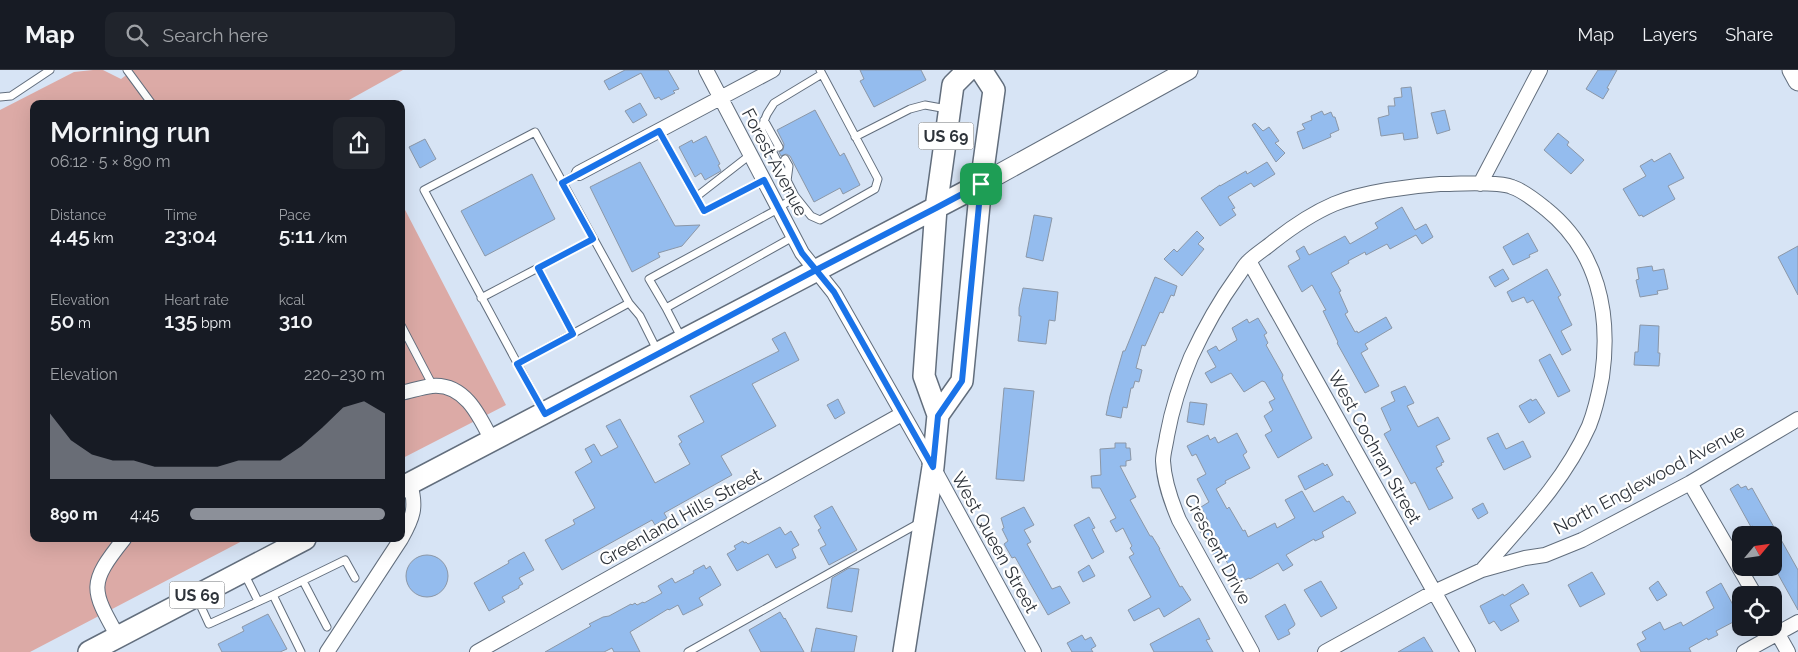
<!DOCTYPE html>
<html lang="en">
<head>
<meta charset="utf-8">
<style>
	body { margin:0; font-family:Raleway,sans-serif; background:#20242c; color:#f1f3f6; height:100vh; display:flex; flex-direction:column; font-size:19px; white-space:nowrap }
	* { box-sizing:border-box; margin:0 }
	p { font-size:16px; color:#9ea1a6 }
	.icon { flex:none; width:28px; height:28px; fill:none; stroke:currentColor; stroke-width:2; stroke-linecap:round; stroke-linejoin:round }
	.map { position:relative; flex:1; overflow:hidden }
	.sheet { position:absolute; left:30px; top:30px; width:375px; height:442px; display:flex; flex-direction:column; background:#171b24; border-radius:10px; box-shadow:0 5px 20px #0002 }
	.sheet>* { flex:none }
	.needle { width:32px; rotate:61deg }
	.buttons { position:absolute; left:1732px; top:456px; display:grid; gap:10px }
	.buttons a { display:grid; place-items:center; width:50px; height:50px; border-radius:10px; background:#171b24; box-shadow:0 5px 20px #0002; font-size:25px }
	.pin { position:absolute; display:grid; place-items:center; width:42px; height:42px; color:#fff; margin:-21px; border-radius:10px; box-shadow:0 2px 8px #0006 }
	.round { display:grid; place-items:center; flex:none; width:52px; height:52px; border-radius:10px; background:#20242c }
	.overview { display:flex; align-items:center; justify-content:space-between; height:85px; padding:0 20px }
	h1 { font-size:28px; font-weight:600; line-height:38px }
	.metrics { display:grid; grid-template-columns:repeat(3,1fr); gap:8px; height:85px; padding:5px 20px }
	.metrics div { display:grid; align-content:center }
	.metrics b { font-size:21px; font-weight:600 }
	.metrics small { font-size:14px; font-weight:400 }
	.metrics p { font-size:14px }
	.chart { height:140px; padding:10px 20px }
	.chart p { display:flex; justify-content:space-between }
	.chart svg { width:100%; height:90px; margin-top:5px; fill:#8c9099; opacity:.7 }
	ul { padding:0 20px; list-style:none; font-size:16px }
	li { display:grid; grid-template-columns:80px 60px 1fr; align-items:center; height:38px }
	li i { height:12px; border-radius:6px; background:#8c9099 }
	header { display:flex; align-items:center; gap:30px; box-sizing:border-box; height:70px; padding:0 25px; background:#171b24; border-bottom:1px solid #363941 }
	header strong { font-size:24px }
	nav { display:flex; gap:28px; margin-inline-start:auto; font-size:18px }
	.search { width:350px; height:45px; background:#20242c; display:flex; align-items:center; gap:12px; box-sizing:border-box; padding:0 18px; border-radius:10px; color:#9ea1a6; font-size:19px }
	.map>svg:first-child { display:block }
	.green { fill:#dcaaa6 }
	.building { fill:#94bcee; stroke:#8b97a7 }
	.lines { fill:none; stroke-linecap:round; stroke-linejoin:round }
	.lane-casing { stroke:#626e7d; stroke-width:9 }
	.street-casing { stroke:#626e7d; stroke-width:16 }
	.secondary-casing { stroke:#626e7d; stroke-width:21 }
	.primary-casing { stroke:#626e7d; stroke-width:24 }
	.lane { stroke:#fff; stroke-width:7 }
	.street { stroke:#fff; stroke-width:14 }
	.secondary { stroke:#fff; stroke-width:19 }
	.primary { stroke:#fff; stroke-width:21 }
	.route-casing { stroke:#fff; stroke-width:10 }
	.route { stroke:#1a73e8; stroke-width:6 }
	.labels { text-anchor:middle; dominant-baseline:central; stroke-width:4.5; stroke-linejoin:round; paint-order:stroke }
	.shield { fill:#fff; stroke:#6d7075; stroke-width:1 }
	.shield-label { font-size:16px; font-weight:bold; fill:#2e333a }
	.street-label { font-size:18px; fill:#2e333a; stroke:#fff }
</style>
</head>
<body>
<header>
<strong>Map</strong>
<div class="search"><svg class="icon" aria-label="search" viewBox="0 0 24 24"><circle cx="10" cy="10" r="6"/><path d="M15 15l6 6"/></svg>Search here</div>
<nav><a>Map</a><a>Layers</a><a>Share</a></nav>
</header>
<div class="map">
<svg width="1798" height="582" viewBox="0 0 1798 582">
	<rect width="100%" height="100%" fill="#d7e4f5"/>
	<path class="green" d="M93,0H103L121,9L133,0H403L349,30L351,34H34V469H246L30,582H0V40L74,2Z
		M401,132L506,335L401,389Z"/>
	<path class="building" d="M625,0H668L679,19L673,21L675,23L661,30L659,27L655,29L641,3L609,20L604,11Z
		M860,0H921L926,10L874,37L860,11L864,9Z
		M1598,0H1617L1607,18L1609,19L1603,29L1586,19Z
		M1411,17L1418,68L1404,70L1403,63L1381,66L1378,48L1389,45L1388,36H1395L1394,28L1402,27L1401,18Z
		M640,33L647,45L633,53L625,41Z
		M815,40L840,86L844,83L860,115L843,124L840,118L814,132L790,86L786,84L781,86L779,82L783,80L784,74L777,60Z
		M1445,40L1450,60L1437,64L1431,43Z
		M1322,41L1324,45L1331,42L1333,47H1335L1339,60L1330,64L1331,67L1303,79L1297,62L1305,59L1302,54L1312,50L1311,46Z
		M1255,53L1263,61L1269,57L1279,71L1275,73L1285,83L1276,92L1252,55Z
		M1558,63L1569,72L1567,75L1584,90L1571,104L1544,80Z
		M706,66L720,94L718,95L721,101L705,110L701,103L695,107L679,77L692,70L693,73Z
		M425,69L436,89L420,98L409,77Z
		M1670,83L1684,108L1668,116L1675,129L1643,147L1642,145L1639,146L1623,119L1646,106L1640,96L1652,89L1654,92Z
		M640,92L675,156L700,155L682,176L658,183L660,187L632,202L590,117Z
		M1267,92L1275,104L1254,117L1251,113L1228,127L1235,138L1232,139L1236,145L1220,156L1201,128L1220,115V116L1246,101L1247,104Z
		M532,104L555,149L485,186L461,141Z
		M1402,137L1415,160L1426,154L1433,167L1422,174L1416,165L1390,179L1387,174L1366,185L1365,182L1348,191L1349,193L1331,203L1341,221L1339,222L1348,242L1345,244L1355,262L1357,261L1358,263L1386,247L1392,258L1365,274L1368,279L1361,283L1379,316L1365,323L1337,273L1338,272L1323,241L1326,240L1312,215L1302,222L1288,196L1300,189L1296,181L1304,176L1309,185L1345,166L1350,174L1378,158L1375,153Z
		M1034,145L1052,148L1043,191L1026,187Z
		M1197,161L1204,168L1198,174L1204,179L1182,206L1164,189L1174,179L1177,182Z
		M1528,163L1538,181L1529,185L1530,187L1513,195L1503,177Z
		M1798,176V225L1778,187Z
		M1652,196L1653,201L1664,199L1668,219L1657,221L1658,224L1640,227L1636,210L1639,209L1637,198Z
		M1503,199L1509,209L1495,217L1489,207Z
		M1547,199L1561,225L1558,227L1572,255L1561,261L1571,280L1562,285L1533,230L1527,233L1524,227L1512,232L1507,222Z
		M1155,207L1177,216L1174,226L1171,225L1163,243L1160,242L1145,276L1142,275L1136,298L1142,300L1139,312L1135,311L1133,318H1131L1127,338L1123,337L1121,348L1106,345L1110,326L1123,281H1125Z
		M1023,218L1058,222L1055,251L1049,250L1046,274L1018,271L1021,246H1019V238Z
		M1258,248L1267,263L1264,265L1268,273L1266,275L1283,305L1282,308L1312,368L1278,388L1265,365L1272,361L1264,346L1273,340L1269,332L1275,329L1265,312L1262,311L1244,322L1231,303L1211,313L1205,303L1216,297L1207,281L1216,276L1219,281L1237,270L1232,258L1247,249L1249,253Z
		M1640,255L1659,256L1658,283H1660L1659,296L1634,295L1635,282H1638Z
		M785,262L799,290L752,314L776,356L721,386L732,405L664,443L667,448L655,455L652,450L562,500L545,470L575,454L573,450L595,438L575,402L592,392L585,379L594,374L601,386L618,377L606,356L620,349L655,413L690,394L679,374L682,372L678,366L704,352L690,326L779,281L772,269Z
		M1550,284L1570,321L1558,327L1539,290Z
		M1405,316L1414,333L1407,336L1418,357L1438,347L1450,369L1436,376L1444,392L1441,393L1442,395L1436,398L1453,428L1429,440L1415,412L1411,414L1384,364L1391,360L1381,338L1395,331L1391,322Z
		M1004,318L1034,321L1024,411L996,409Z
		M838,329L845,343L835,349L827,335Z
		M1531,329L1532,331L1536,329L1545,343L1529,353L1519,336Z
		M1190,332L1207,334L1204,355L1187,352Z
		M1237,363L1247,382L1243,385L1250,398L1225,411L1226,413L1216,419L1227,439L1229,437L1243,461L1245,460L1248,467L1275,453L1277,458L1295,448L1285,430L1302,421L1314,442L1343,426L1347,432L1349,431L1356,443L1322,462L1324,467L1315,471L1314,469L1286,485L1293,495L1283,501L1278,493L1250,509L1249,508L1239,513L1224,487L1217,491L1199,459L1209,453L1201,437L1209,432L1197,409L1206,404L1196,384L1192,386L1187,376L1208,365L1210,370L1215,367L1218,373Z
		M1498,363L1506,379L1523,371L1531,387L1504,400L1487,368Z
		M1115,373H1126V378H1130L1131,390L1126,391V396H1120L1136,427L1130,430L1150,466H1152L1160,479H1159L1180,517L1182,516L1191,530L1164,547L1159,538L1134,551L1128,540L1151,527L1129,487L1134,484L1130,478L1132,476L1123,458L1116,462L1110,451L1116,448L1100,418H1092L1091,406L1101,405L1100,379L1115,378Z
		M1323,393L1325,396L1327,394L1333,405L1305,420L1298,406Z
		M1738,414L1741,418L1746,416L1748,420L1752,418L1798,500V540L1774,497V465H1758L1753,456L1751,457L1730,419Z
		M1483,433L1488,443L1478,449L1472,439Z
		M832,436L857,480L829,495L820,478L826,475L818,460L821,458L814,446Z
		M1024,437L1034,455L1024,460L1031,472L1027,474L1052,519L1060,516L1070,533L1048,545L1015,487L1012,488L1004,474L1008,471L1002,459L1004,458L1001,448Z
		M1089,447L1095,458L1092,459L1104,482L1092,489L1074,455Z
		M780,457L785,465L791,461L799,475L792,479L796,488L776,498L768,484L737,501L727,484L736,479L734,476L743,471L744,473L746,472L748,474Z
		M524,482L534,500L519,508L523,514L519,516V518L502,527L505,532L489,541L474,513L509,493L508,491Z
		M406 506a21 21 0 1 1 42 0a21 21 0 1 1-42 0Z
		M704,495L706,499L710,496L721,515L699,528L703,535L683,545L678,535L669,540L668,539L630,562L640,582H614L612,578L604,582H545L591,556L589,554L603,547L609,546L631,534L632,535L635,533L637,535L643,532L644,533L662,523L658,516L672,508L675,513L694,503L693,501Z
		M1089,495L1095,506L1083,512L1078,502Z
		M849,498L859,499L852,542L827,538L832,508Z
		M1592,502L1605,524L1580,537L1568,515Z
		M1321,511L1337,538L1321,547L1304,520Z
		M1658,511L1667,525L1657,531L1649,518Z
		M1721,513L1738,544L1736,545L1739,549L1716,561L1718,565L1708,570L1707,568L1689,578L1691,582H1641L1637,574L1646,569L1642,562L1660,552L1664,560L1681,552L1683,556L1714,538L1706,522Z
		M1523,514L1529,524L1510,535L1519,551L1501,561L1494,551L1489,554L1480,536L1503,524L1504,526Z
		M1285,534L1295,554L1294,556L1288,560L1290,564L1278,570L1265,546Z
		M780,542L784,549L785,548L804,582H761L749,560Z
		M268,544L287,579L280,582H222L218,574L244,561L242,557Z
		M1199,548L1210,569L1206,570L1213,582H1154L1150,574Z
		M816,558L857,566L854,582H811Z
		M1082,565L1085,570L1091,567L1096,576L1091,579L1093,582H1072L1067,573Z
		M1424,567L1433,582H1398Z"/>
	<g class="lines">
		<defs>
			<path id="lane" d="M127,0L152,34
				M0,27L11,26L50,0
				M764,50L779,77
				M659,61L704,141L764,110
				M855,67L910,39L925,35L947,39
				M785,89L789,96L787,111
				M562,113L579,103
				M795,126L761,59L767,44L774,33L822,4
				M696,127L750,85
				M793,167L666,238L649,209L778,139L795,126L811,146L820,150L875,119L878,109L820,0
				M481,228L538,198
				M629,233L640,246L657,280
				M666,238L682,269
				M401,255L433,316
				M573,264L538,198L593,169
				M517,294L629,233L535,62L424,120L543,341
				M244,503L258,531
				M303,511L327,557
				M273,525L345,490L355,508
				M197,528L209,554L273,525L301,582
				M688,582L921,452"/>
			<path id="street" d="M706,0L802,183L834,223L933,397L1034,582
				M579,103L773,0
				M1480,114L1540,0
				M1249,191L1468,582
				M401,323C411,321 422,317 432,316C465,313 480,347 492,371
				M1690,413L1755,525
				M401,469C413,448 417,437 410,414
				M1774,557L1788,582
				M118,567C91,519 88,514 124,469
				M327,582L401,469
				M477,582L902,344
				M1252,582L1179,450C1171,431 1164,412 1163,391C1163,383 1166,374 1167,366C1172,339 1180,313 1191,287C1204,259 1219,232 1237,207C1241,202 1244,195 1249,191C1256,184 1266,178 1273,172C1292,157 1313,143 1334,134C1363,122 1409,116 1440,114C1457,114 1498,111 1512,117C1524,121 1536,131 1546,139C1598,181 1611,243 1602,307C1599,323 1595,341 1589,356C1564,412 1522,454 1482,500
				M1325,582L1434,522L1482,500L1525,488L1545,485L1582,470L1690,413L1798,349
				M1744,582L1798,552"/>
			<path id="secondary" d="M1792,0L1798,11
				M981,114L1188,0"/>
			<path id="primary" d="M938,345L962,311L981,114L994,20L981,0
				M401,418L981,114
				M89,582L305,469
				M904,582L933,397L938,345L924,306L936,138L953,15L968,0"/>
		</defs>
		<use href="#lane" class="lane-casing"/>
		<use href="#street" class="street-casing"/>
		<use href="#secondary" class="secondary-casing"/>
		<use href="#primary" class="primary-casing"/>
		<use href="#lane" class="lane"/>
		<use href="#street" class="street"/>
		<use href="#secondary" class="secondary"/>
		<use href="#primary" class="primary"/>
	</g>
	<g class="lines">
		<defs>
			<path id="route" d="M981,114L936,138L816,200L802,183L764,110L704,141L659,61L562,113L593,169L538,198L573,264L517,294L545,344L816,200L834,222L933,397L938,346L962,311L981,114"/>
		</defs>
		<use href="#route" class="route-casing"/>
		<use href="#route" class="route"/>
	</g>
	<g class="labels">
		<g class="shield">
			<rect x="918.5" y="52.5" width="55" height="27" rx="4"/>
			<rect x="169.5" y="511.5" width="55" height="27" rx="4"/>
		</g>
		<g class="shield-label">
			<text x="946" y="66">US 69</text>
			<text x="197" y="525">US 69</text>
		</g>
		<g class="street-label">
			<text transform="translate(775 92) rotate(62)">Forest Avenue</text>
			<text transform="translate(1375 377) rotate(61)">West Cochran Street</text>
			<text transform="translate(1649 409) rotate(-28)">North Englewood Avenue</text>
			<text transform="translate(680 447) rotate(-29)">Greenland Hills Street</text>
			<text transform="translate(995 472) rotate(61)">West Queen Street</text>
			<text transform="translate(1218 479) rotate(62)">Crescent Drive</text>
		</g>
	</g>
</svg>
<div class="buttons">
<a><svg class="needle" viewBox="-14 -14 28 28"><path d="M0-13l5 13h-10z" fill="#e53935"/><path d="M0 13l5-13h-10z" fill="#9ea1a6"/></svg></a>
<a><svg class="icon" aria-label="locate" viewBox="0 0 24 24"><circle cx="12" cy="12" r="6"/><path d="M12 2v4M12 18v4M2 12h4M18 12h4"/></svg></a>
</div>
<div class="pin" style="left:981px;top:114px;background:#1e9e55"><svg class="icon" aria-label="arrive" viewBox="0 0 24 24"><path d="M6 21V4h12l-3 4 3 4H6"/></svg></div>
<section class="sheet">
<div class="overview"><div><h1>Morning run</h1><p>06:12 · 5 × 890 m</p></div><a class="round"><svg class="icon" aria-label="share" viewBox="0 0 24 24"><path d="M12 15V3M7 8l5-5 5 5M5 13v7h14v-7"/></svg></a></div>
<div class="metrics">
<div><p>Distance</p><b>4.45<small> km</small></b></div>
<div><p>Time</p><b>23:04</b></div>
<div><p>Pace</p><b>5:11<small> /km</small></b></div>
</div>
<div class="metrics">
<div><p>Elevation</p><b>50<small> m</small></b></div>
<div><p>Heart rate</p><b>135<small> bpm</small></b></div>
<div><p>kcal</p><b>310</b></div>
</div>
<div class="chart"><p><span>Elevation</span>220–230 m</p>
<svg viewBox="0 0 160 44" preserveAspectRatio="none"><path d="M0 44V12L10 25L20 32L30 35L40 35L50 38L60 38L70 38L80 38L90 35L100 35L110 35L120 28L130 19L140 9L150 6L160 12V44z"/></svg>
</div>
<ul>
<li><b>890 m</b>4:45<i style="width:100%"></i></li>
</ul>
</section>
</div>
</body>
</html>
